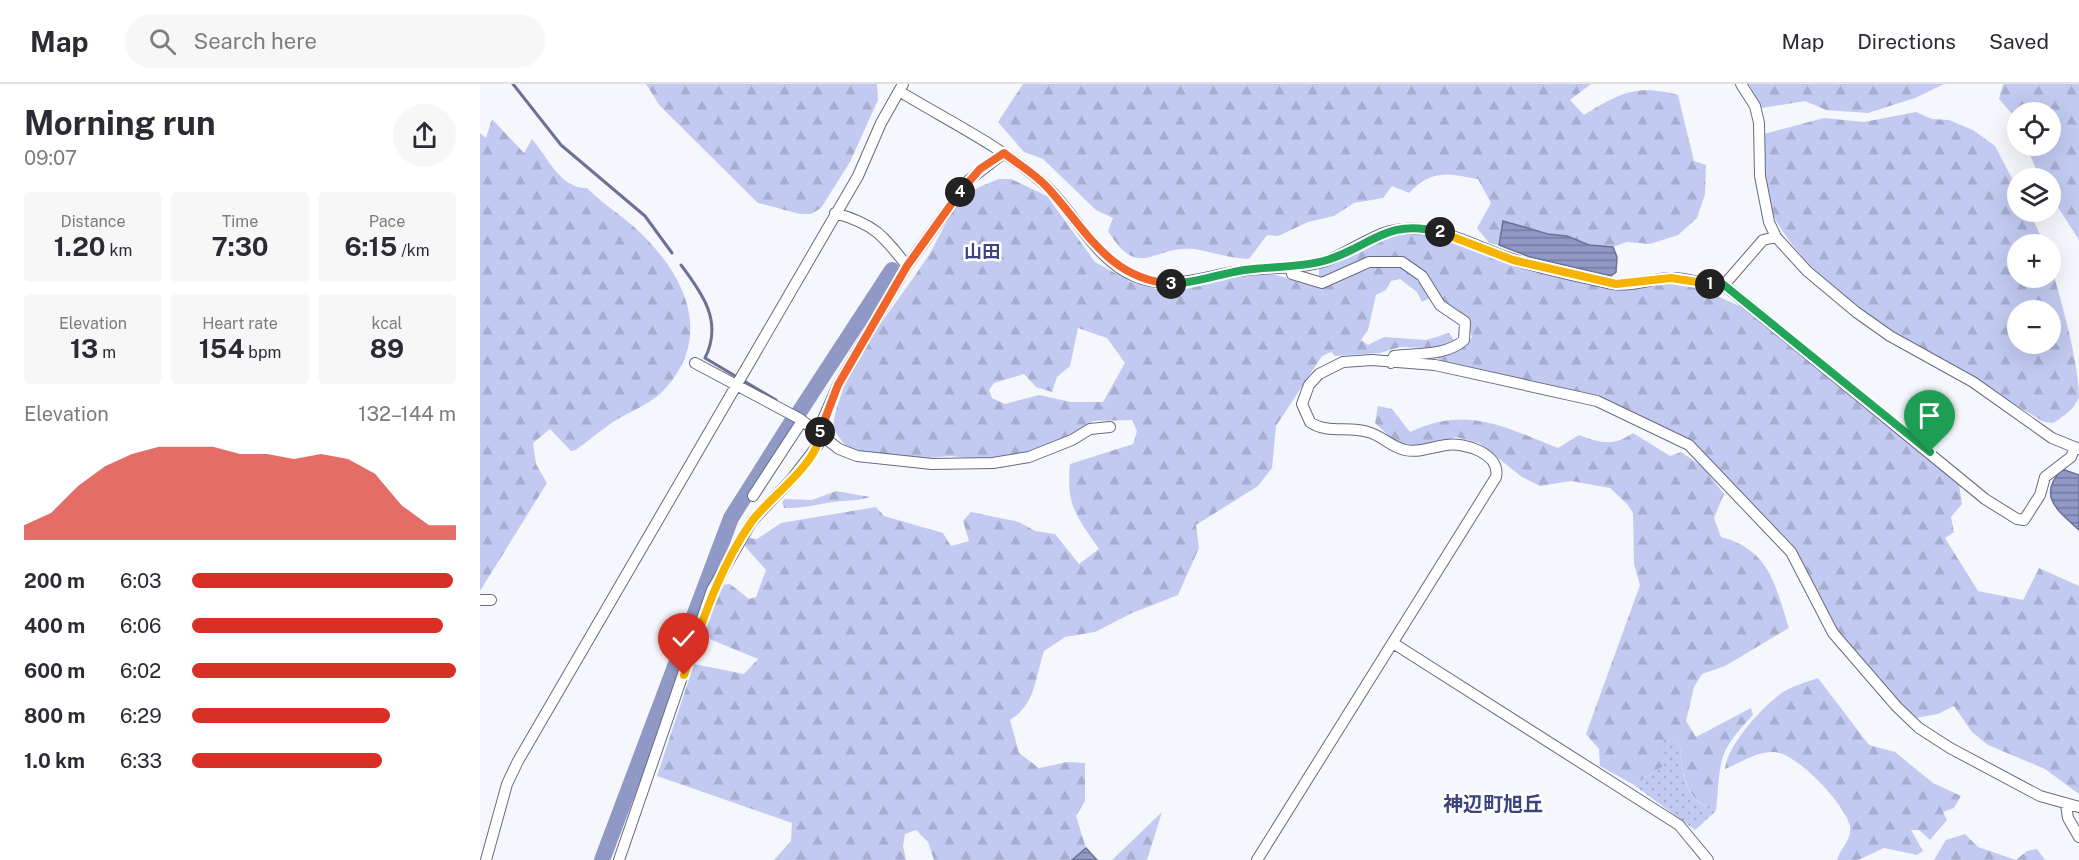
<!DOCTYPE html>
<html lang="en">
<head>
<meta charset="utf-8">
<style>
	body { margin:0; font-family:"Public Sans","Noto Sans JP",sans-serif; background:#f7f7f7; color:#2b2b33; height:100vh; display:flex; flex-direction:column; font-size:22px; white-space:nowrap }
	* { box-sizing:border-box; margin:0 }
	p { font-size:20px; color:#7c7c81 }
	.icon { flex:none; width:33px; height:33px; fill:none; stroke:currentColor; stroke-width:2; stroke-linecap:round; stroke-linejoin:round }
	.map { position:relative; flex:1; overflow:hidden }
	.panel { display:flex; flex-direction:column; background:#fff; width:480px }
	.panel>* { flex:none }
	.tools { position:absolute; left:1527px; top:18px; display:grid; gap:12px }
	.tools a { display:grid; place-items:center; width:54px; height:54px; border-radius:50%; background:#fff; box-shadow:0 6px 24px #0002; font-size:30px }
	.pin { position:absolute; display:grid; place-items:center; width:51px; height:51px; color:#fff; margin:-62px -26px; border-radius:50% 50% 50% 0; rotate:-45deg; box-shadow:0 0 6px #0007 }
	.pin .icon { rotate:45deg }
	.km { position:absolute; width:30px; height:30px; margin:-15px; border-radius:50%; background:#222; color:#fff; font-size:16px; line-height:30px; text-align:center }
	.round { display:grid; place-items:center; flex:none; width:63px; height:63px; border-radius:32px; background:#f7f7f7 }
	.overview { display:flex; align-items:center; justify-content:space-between; height:102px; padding:0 24px }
	h1 { font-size:33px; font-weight:700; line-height:45px }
	.figures { display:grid; grid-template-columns:repeat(3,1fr); gap:9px; height:102px; padding:6px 24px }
	.figures div { display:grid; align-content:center; border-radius:6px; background:#f7f7f7; text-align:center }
	.figures b { font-size:26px; font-weight:700 }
	.figures small { font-size:16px; font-weight:400 }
	.figures p { font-size:16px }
	.chart { height:168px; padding:12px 24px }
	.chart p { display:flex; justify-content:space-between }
	.chart svg { width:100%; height:108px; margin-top:6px; fill:#d93025; opacity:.7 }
	ul { padding:0 24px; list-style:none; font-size:20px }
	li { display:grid; grid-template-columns:96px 72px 1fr; align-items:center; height:45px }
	li i { height:15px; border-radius:8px; background:#d93025 }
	header { display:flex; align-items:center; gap:36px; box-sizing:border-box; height:84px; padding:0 30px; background:#fff; border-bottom:2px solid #e1e1e2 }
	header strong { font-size:28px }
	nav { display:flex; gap:33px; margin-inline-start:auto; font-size:21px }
	.search { width:420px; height:54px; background:#f7f7f7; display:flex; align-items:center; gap:15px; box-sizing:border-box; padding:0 21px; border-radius:33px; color:#7c7c81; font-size:22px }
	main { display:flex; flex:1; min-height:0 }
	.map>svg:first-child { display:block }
	.grass { fill:url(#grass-dots) }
	.forest { fill:url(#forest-firs); fill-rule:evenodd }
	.water { fill:url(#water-rules); stroke:#6c7295; stroke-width:1.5 }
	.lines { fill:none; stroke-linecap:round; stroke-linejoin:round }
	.stream { stroke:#6c7295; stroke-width:3 }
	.river { stroke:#9098c6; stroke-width:16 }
	.minor-casing { stroke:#676b82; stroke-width:12 }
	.minor { stroke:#fff; stroke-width:10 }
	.split-1-casing { stroke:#fff; stroke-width:12 }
	.split-2-casing { stroke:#fff; stroke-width:12 }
	.split-3-casing { stroke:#fff; stroke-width:12 }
	.split-4-casing { stroke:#fff; stroke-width:12 }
	.split-5-casing { stroke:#fff; stroke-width:12 }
	.split-6-casing { stroke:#fff; stroke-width:12 }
	.split-1 { stroke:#22a559; stroke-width:8 }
	.split-2 { stroke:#f5b400; stroke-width:8 }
	.split-3 { stroke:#22a559; stroke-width:8 }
	.split-4 { stroke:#f0652b; stroke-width:8 }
	.split-5 { stroke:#f0652b; stroke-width:8 }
	.split-6 { stroke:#f5b400; stroke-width:8 }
	.labels { text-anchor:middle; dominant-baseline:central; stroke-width:5; stroke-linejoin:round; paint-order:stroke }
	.neighbourhood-label { font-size:18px; font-weight:bold; fill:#3c437f; stroke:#fff }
	.quarter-label { font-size:20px; font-weight:bold; fill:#3c437f; stroke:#fff }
</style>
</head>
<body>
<header>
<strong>Map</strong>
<div class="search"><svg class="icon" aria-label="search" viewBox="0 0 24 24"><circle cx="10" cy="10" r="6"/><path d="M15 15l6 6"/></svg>Search here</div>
<nav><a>Map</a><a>Directions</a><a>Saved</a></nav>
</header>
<main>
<section class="panel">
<div class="overview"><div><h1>Morning run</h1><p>09:07</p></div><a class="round"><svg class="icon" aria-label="share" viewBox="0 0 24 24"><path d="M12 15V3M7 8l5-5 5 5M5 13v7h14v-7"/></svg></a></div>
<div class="figures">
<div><p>Distance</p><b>1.20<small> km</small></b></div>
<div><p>Time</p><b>7:30</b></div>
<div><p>Pace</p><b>6:15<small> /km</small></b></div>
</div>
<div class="figures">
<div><p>Elevation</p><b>13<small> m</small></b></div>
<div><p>Heart rate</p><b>154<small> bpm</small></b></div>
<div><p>kcal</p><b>89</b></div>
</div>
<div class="chart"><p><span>Elevation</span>132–144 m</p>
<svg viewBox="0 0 160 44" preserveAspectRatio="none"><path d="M0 44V38L10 33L20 22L30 14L40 9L50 6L60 6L70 6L80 9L90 9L100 11L110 9L120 11L130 17L140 30L150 38L160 38V44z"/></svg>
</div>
<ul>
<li><b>200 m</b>6:03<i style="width:99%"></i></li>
<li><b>400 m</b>6:06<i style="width:95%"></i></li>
<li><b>600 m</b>6:02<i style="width:100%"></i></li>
<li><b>800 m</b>6:29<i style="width:75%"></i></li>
<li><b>1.0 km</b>6:33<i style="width:72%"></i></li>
</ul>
</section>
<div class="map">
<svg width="1599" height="776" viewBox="0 0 1599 776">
	<defs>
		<pattern id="grass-dots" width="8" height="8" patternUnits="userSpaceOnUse" patternTransform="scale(1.5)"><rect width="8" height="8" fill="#c2caf1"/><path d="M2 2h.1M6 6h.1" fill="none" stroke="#a6adce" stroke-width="1.8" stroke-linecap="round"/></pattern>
		<pattern id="forest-firs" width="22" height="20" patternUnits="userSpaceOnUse" patternTransform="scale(1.5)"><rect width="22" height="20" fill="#c2caf1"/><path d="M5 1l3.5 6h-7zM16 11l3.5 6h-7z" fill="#a6adce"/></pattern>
		<pattern id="water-rules" width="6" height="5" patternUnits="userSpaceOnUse" patternTransform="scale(1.5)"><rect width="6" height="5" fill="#9098c6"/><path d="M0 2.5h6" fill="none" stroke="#757ba0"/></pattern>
	</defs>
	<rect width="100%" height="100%" fill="#f6f7fc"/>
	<path class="grass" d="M1185,654L1200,663C1202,691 1205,718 1236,727L1215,746L1154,701L1182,683L1174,660Z"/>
	<path class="forest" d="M166,0H397L398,16L370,78L341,124L331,130H320L278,119L180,22Z
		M543,0H1111L1090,16L1104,31C1140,9 1156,0 1198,11L1214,77L1226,81L1225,110L1217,134L1198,151L1170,160L1147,158L1133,163L1109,161L1087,152L1068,150L1023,137L1019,161L1009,159L997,144L1011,119L998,95C968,90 952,85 929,109L912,102L903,114L874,119L854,132L828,138L798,152L787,151L769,175C748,174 732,168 714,165C672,161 660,198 628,147L633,134L616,126L563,75L544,68L518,38Z
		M1269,0H1464L1435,14L1388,29L1346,26L1325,17L1282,24Z
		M1523,0H1599V156L1571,112L1570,94H1560L1546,62H1570V28H1538L1537,42L1533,31L1519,15Z
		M1436,28L1452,35L1469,36L1493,46L1515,62L1537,104L1538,128H1550L1564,160H1538V194H1570L1571,182C1581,216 1599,279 1599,313C1595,325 1583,333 1573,339L1564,338C1476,284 1353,229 1298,140C1282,114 1285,78 1284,50L1344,34L1384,38ZM1538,226H1570V260H1538Z
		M12,35L44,69L52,55C68,74 81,105 107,104C122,119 138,129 153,142C201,185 236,247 186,304C172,320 150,327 133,338C120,347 108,357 96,366L91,367L70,345L53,359L56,380L67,399L0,507V49L6,54Z
		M519,95H531L567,112L615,178L653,199L680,206H700L762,192L793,190L842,205C887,188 917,158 950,214L942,218L937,208L920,195L911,197L906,206L896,211L888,246L881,256L888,261L904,253L946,256L969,249L974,256L967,261L951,264L920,263L900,269L855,272L851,268L842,272L796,342L792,384L778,402L716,441L719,464L698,511L652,529L615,548L585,553L564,567C555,594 556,620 530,636L539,669L559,684L587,678L605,679V717L596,732L606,764L592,776H454L448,758L436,746L425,750L423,762L426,776H294L311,757L312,739L177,692L214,580L264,590L278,575L232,556L221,546L240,501L250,500L269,515L276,513L286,486L262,459L269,454L277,455L301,439L396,423L404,432L463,449L471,462L489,457L483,437L491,428L539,438L555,447L575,450L599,480L619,465C596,431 586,422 590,380L653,360L657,347L652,336L613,337L587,354L550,372L516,377L470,372L448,374L390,371L367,364L353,345C359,284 418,220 450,169C458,156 473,122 483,114C493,104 507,100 519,95ZM598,244L627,254L645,279L623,318H591L559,311L525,320L512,314L509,306L514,299L544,290L556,303L572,308L577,293L590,282Z
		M929,149L967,154L1024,177L1169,202L1194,199L1214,202L1262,223L1384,317L1479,401L1482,420L1471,433L1474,448L1465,454L1498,507L1543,516L1559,484L1599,502V710L1565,685L1508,661L1492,648L1474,622L1458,630L1436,634L1404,604L1354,549L1313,468L1224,372L1166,335L961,279L957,273L988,259L992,253L989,244L964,220L944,189L927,175L888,173L848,194L839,193V184C870,175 898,154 929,149Z
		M898,322L912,325L930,348C987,321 1024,343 1078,364L1099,351C1121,359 1133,363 1153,349L1190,372L1201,368L1224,384L1244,410L1234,434L1241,453C1290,466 1295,501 1309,544L1245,582L1222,590L1214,603L1206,637L1216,653L1271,624L1273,631C1236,670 1241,676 1236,727C1206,718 1202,691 1200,663L1185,655L1175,659L1185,667L1182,683L1154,701L1120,682L1119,665L1106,650L1160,501L1154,480L1153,429L1147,420L1130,404L1091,397L1060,402L1042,393L999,359L976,353L947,363L920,362L895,339Z
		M356,407L390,413C375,418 361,416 347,419C332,422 320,424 304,424L302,418L305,415L332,416Z
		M1338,594L1389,661L1415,668L1453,699L1481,712L1474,724L1463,728L1467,736L1450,756L1439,746H1431L1443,767L1437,771L1404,764L1378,776H1357C1360,764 1372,757 1370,742C1366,721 1315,667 1293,668C1277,668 1259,679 1245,685C1247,661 1283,622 1303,608C1313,602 1327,598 1338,594Z
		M682,728L667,776H632Z
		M1485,750L1498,763L1536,776L1547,767L1557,765L1565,776H1454L1466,756Z"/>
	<path class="water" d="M1023,137L1068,150L1087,152L1109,161L1133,163L1137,173L1136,188L1131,192L1050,173L1019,161Z
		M1582,385L1599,391V446C1577,426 1557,412 1582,385Z
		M606,764L617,776H592Z"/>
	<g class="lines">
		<path class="stream" d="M33,0L81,61L165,132L192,169
			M201,181C223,210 243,238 225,274L257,293
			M264,297L296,316"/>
		<path class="river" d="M318,330L412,186
			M122,776L251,434L313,336"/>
		<defs>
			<path id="minor" d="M1261,0L1275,22L1279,39L1280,92L1289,138L1296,153L1327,187L1376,228L1410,252L1493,298L1572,354L1599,365
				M419,7C468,37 521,62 564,100C596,129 614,176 656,193C695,208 728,190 767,186C793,183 823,185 848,176C870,168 888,153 910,147C952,136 993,162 1032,175C1064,186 1100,193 1133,200C1154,203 1172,194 1192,194C1207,194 1222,199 1237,202L1244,201L1283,156L1296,153
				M355,129C394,140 403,151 427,182
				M810,182L812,190L842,199L889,178H922L942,192L960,221L985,238L984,256C967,272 936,269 914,272L911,279
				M1244,201L1505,415L1537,435L1544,436L1560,411L1565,393L1591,373L1595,363
				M215,279L320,335L359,365L377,372L452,380L513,379L549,373L592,356L610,345L630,343
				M273,412L322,337
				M0,516H11
				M913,559L1199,741L1228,776
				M1586,721L1588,734L1599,753
				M6,776L27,700L38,677L378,92L401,39L423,0
				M139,776L232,506L272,437L311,396L338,361L341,340L358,301L427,182L489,96L524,69
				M777,776L1016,393C1021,370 985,358 966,361C952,363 939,369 925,366C911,363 901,351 888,348C869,342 846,350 830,338L822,320L829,301L839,290L863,278L892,276L955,281L1117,317L1209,361L1311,468L1353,549L1417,623L1439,644L1470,664L1560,712L1599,723"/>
		</defs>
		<use href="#minor" class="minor-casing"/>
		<use href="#minor" class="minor"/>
	</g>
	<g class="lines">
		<defs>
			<path id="split-1" d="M1230,200L1244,201L1450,368"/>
			<path id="split-2" d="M960,148L1033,176L1136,200L1191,194L1230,200"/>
			<path id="split-3" d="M691,200C716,199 739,190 764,186C791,182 821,184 847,176C892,162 906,134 960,148"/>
			<path id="split-4" d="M480,108L500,85L524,69C538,80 555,90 567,103C607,146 627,194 691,200"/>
			<path id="split-5" d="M340,348L358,301L427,182L480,108"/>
			<path id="split-6" d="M204,591C222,538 239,484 272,437C290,413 340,378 340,348"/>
		</defs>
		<use href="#split-1" class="split-1-casing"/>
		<use href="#split-2" class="split-2-casing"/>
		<use href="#split-3" class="split-3-casing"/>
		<use href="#split-4" class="split-4-casing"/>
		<use href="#split-5" class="split-5-casing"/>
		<use href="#split-6" class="split-6-casing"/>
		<use href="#split-1" class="split-1"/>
		<use href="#split-2" class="split-2"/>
		<use href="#split-3" class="split-3"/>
		<use href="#split-4" class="split-4"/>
		<use href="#split-5" class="split-5"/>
		<use href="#split-6" class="split-6"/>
	</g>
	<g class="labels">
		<g class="neighbourhood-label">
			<text x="502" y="167">山田</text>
		</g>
		<g class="quarter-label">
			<text x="1013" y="720">神辺町旭丘</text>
		</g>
	</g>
</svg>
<div class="tools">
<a><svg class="icon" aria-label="locate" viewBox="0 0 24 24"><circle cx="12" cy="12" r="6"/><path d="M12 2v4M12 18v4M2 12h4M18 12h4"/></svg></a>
<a><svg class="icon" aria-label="layers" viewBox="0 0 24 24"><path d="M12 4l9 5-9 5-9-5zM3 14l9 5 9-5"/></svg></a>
<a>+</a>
<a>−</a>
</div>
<div class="pin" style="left:1450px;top:368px;background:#1e9e55"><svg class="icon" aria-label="arrive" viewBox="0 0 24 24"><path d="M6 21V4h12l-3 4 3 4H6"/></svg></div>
<div class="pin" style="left:204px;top:591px;background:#d93025"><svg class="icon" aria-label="check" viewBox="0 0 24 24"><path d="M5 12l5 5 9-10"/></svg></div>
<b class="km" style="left:1230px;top:200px">1</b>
<b class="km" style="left:960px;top:148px">2</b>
<b class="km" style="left:691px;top:200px">3</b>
<b class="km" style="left:480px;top:108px">4</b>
<b class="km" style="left:340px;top:348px">5</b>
</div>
</main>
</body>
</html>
